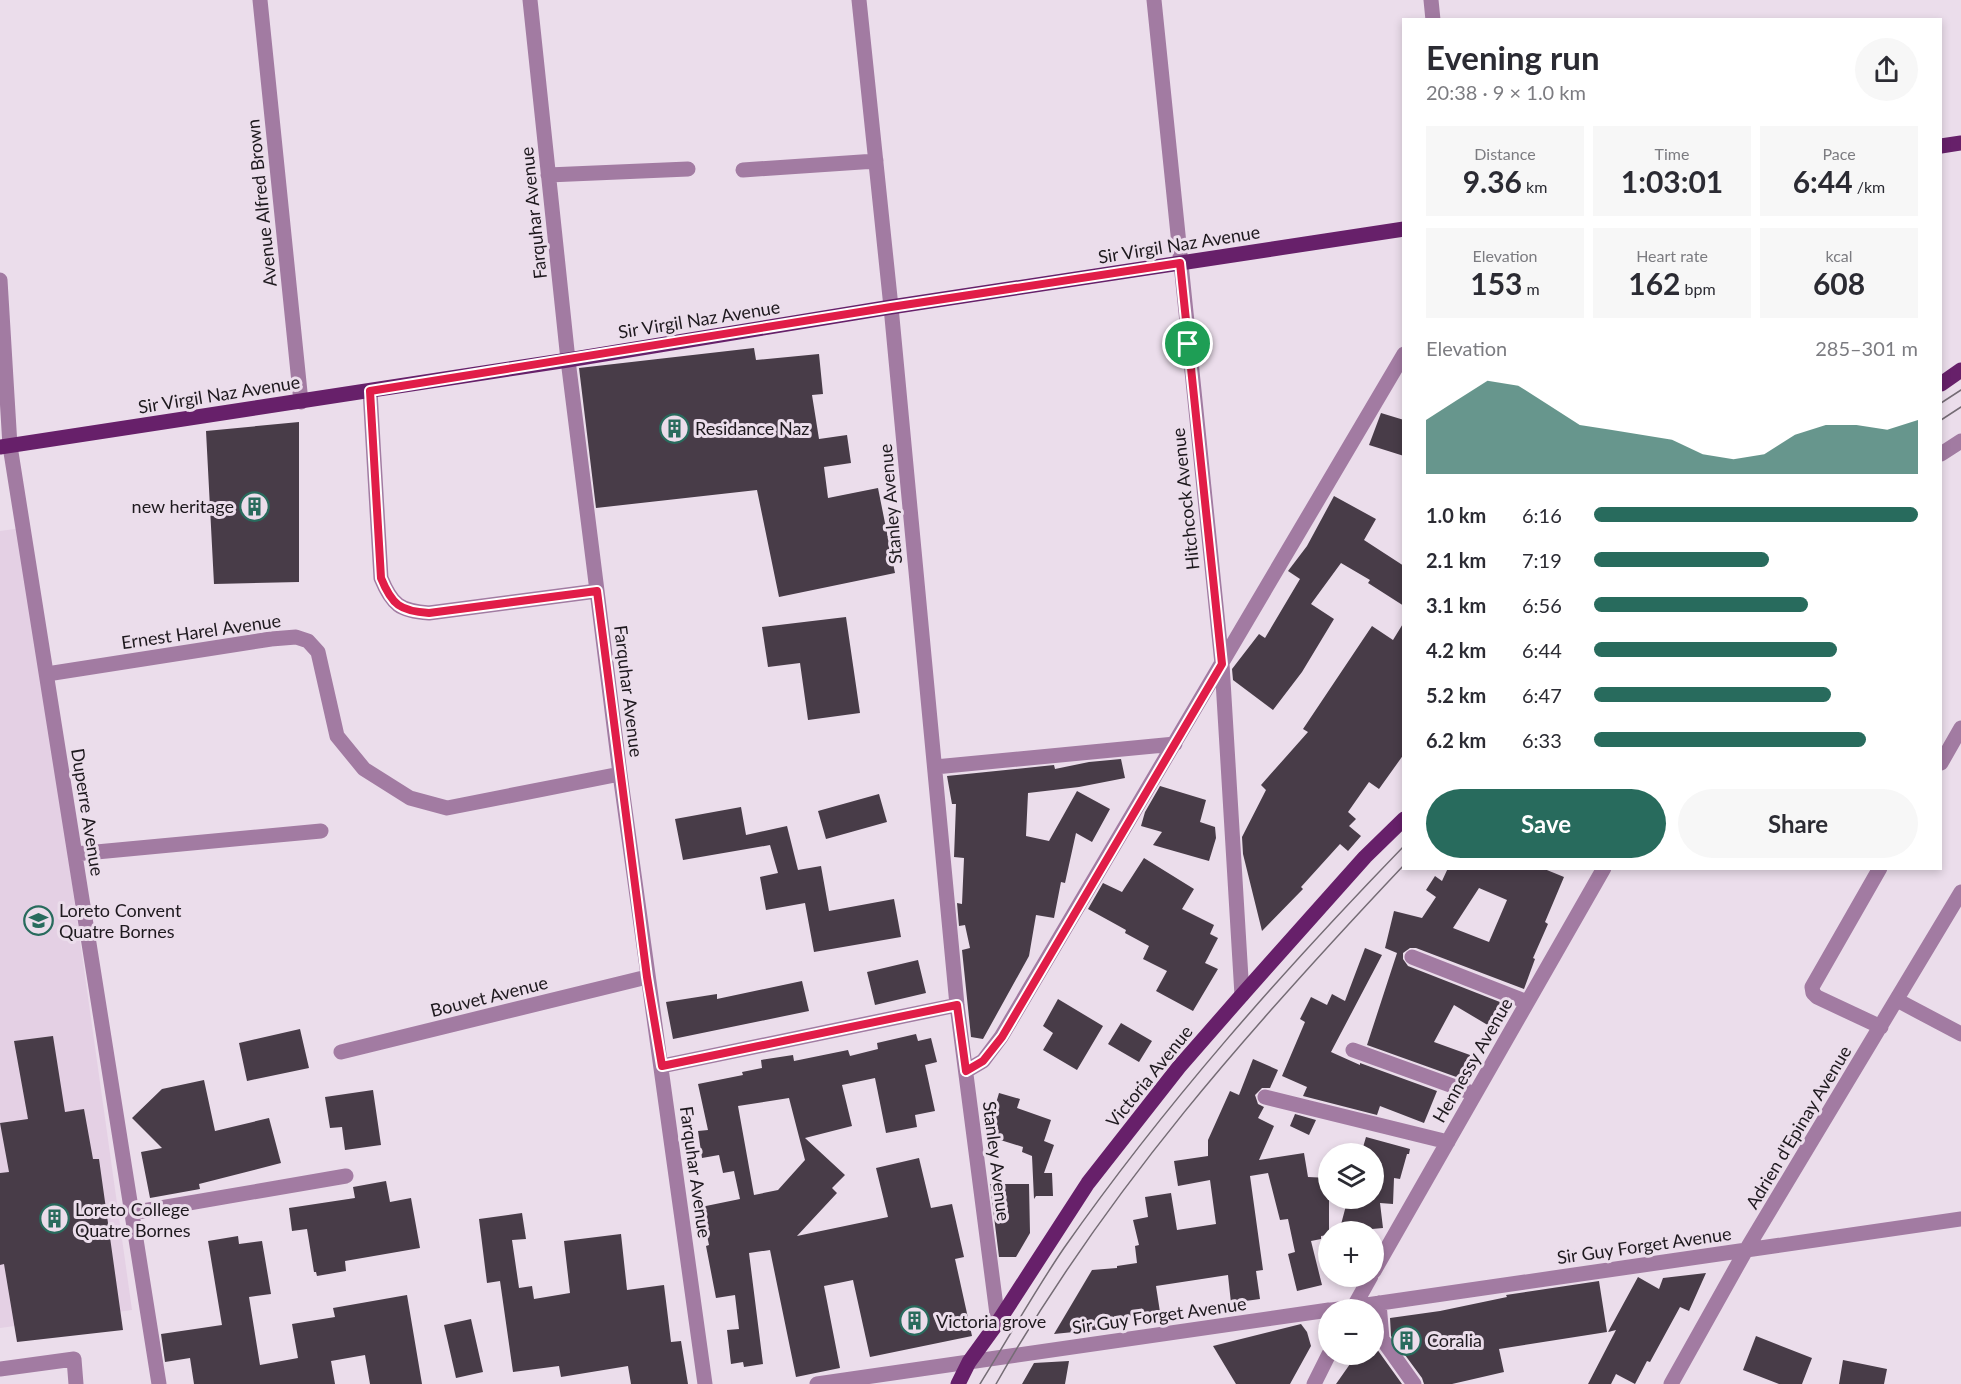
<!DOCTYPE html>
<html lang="en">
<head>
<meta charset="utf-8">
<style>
	body { margin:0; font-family:Lato,sans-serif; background:#f7f7f7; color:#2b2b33; height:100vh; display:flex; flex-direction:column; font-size:22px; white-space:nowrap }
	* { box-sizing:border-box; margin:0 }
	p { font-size:20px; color:#7c7c81 }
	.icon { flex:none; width:33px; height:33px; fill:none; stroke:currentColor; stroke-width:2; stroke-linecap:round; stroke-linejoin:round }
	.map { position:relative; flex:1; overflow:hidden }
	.details { position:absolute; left:1402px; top:18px; width:540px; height:852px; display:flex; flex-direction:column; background:#fff; border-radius:0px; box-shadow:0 3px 9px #0003 }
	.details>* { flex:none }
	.fabs { position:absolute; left:1318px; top:1143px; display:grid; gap:12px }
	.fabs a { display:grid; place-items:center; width:66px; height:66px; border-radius:50%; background:#fff; box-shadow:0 3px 9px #0003; font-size:30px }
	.pin { position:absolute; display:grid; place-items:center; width:51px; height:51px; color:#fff; margin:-26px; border:3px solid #fff; border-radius:50%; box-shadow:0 2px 6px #0007 }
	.round { display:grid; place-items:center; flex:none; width:63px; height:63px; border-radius:32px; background:#f7f7f7 }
	.overview { display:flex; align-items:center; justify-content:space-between; height:102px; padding:0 24px }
	h1 { font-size:33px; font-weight:700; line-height:45px }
	.metrics { display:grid; grid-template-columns:repeat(3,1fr); gap:9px; height:102px; padding:6px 24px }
	.metrics div { display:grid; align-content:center; border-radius:0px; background:#f7f7f7; text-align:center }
	.metrics b { font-size:30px; font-weight:700 }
	.metrics small { font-size:16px; font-weight:400 }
	.metrics p { font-size:16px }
	.chart { height:168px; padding:12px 24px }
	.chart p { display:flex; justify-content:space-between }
	.chart svg { width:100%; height:108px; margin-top:6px; fill:#286b5d; opacity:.7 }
	.primary-button { display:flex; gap:12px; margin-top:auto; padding:12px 24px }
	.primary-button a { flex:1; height:69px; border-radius:36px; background:#286b5d; color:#fff; font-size:24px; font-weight:700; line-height:69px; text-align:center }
	.primary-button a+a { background:#f7f7f7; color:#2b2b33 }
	ul { padding:0 24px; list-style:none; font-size:20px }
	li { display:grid; grid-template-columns:96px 72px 1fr; align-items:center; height:45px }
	li i { height:15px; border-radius:8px; background:#286b5d }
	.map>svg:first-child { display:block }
	.built { fill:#e4d0e4 }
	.building { fill:#483c48; fill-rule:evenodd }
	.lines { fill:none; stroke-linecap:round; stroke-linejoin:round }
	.minor { stroke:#a27ba2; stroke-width:15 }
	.major { stroke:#67206a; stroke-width:15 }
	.tram { stroke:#756c75; stroke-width:1.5 }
	.route-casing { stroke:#fff; stroke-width:12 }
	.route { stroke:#e11d48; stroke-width:8 }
	.labels { text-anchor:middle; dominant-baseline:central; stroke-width:6; stroke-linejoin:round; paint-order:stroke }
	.street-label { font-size:18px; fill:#1e191e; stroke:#ebddeb }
	.poi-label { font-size:18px; fill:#1e191e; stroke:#ebddeb; text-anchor:start }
</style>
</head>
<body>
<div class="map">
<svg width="1961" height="1384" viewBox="0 0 1961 1384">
	<rect width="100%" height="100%" fill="#ebddeb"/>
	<path class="built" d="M22,528L132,1310L0,1328V531Z"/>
	<path class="building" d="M754,348L756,360L819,354L823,394L812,395L819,439L847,435L851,463L824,467L828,498L878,488L895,573L779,597L757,490L596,508L579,368Z
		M1381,413L1404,420V456L1369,445Z
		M299,422V582L214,584L206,431Z
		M1334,496L1376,519L1364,540L1404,566V606L1368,583L1370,580L1341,563L1311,604L1334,619L1302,672L1273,710L1233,680L1232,669L1259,634L1265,638L1300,579L1288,571L1307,546Z
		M846,617L860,713L808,720L800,663L768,667L762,627Z
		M1404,622V754L1379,789L1369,782L1348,812L1356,819L1349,826L1361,836L1348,851L1340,844L1301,887L1303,889L1262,931L1243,854L1242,837L1266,790L1261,785L1308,732L1303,729L1372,626L1393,640Z
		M1121,759L1125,778L1079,787L1028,793L1026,836L1049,841L1077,791L1110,809L1092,842L1076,833L1065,883L1061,882L1054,918L1036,915L1029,956L983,1039L971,1037L962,950L970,948L965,925L959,926L957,903L962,904L964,858L954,857L956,804H952L947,776L1054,765L1055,769L1089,762Z
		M1160,786L1206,800L1200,822L1215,827L1216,838L1209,861L1153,845L1162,832L1141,826L1145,812Z
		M879,794L887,822L826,839L818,811Z
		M741,807L746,835L787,826L798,870L821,866L829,911L894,899L901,937L814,952L805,903L766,910L760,877L778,873L770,845L683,860L675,819Z
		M1144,858L1194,889L1182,909L1214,925L1210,934L1218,938L1205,963L1218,969L1193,1011L1156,991L1167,971L1143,959L1149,946L1125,933L1126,930L1088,909L1103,883L1122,892Z
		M1448,868H1542L1564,877L1545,922L1548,924L1533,958L1535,959L1524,989L1416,948H1410L1403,953V959L1408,966L1505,1004L1491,1027L1454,1005L1434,1042L1470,1055L1462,1079L1367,1045L1397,953L1385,948L1394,911L1422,918L1436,897L1426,890L1435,876L1442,881ZM1479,888L1507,900L1489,942L1453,928Z
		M1365,948L1382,955L1331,1052L1360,1065V1063L1437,1091L1424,1123L1380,1106L1377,1115L1303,1096L1307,1087L1282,1076L1305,1022L1300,1019L1311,997L1327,1005L1332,994L1345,1001Z
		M918,960L926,993L875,1005L867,972Z
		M802,981L809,1011L673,1039L666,1002L717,994V999Z
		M1058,999L1103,1026L1077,1070L1043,1050L1053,1033L1043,1026Z
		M1121,1023L1152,1041L1139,1062L1108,1044Z
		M300,1029L309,1068L247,1081L239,1043Z
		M916,1034L918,1041L931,1038L937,1062L925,1065L935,1111L915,1115L917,1127L886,1133L875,1078L842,1085L852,1126L805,1138L845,1175L832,1188L837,1193L797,1236L888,1217L876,1168L919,1158L931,1208L952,1204L964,1257L955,1259L972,1336L870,1357L853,1280L824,1286L840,1368L796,1377L770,1250L749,1253L763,1364L744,1367L743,1362L731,1364L727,1330L739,1329L735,1295L716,1298L706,1246L709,1245L701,1207L740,1199L734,1171L723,1173L719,1155L702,1158L698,1131L708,1130L698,1084L743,1075L742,1072L762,1068L761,1060L793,1055L794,1061L848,1050L850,1056L878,1049L877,1043ZM789,1098L805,1160L778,1190L754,1195L738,1106Z
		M53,1036L65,1112L84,1109L93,1159H99L123,1330L17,1342L4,1264L0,1265V1173L9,1172L0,1123L28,1119L14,1041Z
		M1253,1059L1278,1070L1270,1088H1262L1255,1095L1258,1104L1264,1107L1258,1118L1274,1126L1259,1160L1304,1153L1308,1177L1329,1178V1235L1321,1236V1239L1311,1241L1322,1285L1297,1291L1288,1254L1295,1252L1288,1219L1280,1220L1268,1173L1250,1176L1263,1270L1256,1271L1260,1299L1231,1303L1228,1275L1156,1286L1160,1312L1112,1320L1113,1328L1054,1334L1092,1270L1117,1268V1266L1137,1263L1135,1246L1139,1245L1133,1220L1148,1217L1145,1197L1171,1193L1177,1230L1216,1224L1210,1180L1178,1186L1174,1161L1208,1156V1140L1230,1091L1239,1095Z
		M204,1080L215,1131L269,1118L281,1163L199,1184L200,1189L150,1198L141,1152L162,1148L132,1118L162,1089Z
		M373,1090L381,1145L345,1150L342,1127L330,1128L325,1097Z
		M999,1093L1020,1099L1017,1108L1051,1120L1044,1141L1054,1145L1044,1173H1052L1053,1196H1036L1034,1199L1032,1156L1022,1152L1023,1147L994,1138L997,1129L989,1127Z
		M1295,1114L1316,1120L1309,1135L1290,1126Z
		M1366,1137L1410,1149L1409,1154H1407L1400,1179L1394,1178L1393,1204L1380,1203L1383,1228L1339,1232L1348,1198H1374V1154H1361Z
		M386,1181L390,1202L411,1198L420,1248L345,1261L346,1271L317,1276L316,1272H314L307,1229L292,1231L289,1208L355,1198L353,1187Z
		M990,1184H1029L1030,1233L1016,1257H999Z
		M522,1213L526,1239L512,1240L519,1288L532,1286L534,1299L570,1293L564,1241L621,1234L627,1290L664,1285L671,1342L681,1341L688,1384H631L628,1366L561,1377L559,1366L513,1372L500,1281L487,1283L479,1219Z
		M238,1236L239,1244L262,1241L271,1294L249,1297L260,1365L298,1358L292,1324L335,1317L333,1308L407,1295L422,1384H370L365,1355L331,1361L335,1384H194L190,1358L165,1362L161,1334L222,1325L208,1241Z
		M1706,1273L1689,1311L1680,1307L1650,1362L1647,1361L1635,1384L1616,1374L1611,1384H1588L1616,1330L1608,1332L1638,1277L1659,1289L1663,1278Z
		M1599,1281L1607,1332L1499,1349L1504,1372L1452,1384H1424L1422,1378L1391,1336L1390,1318L1440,1311L1507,1297L1506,1295Z
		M471,1319L483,1372L456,1378L444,1325Z
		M1301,1324L1307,1332L1311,1346L1290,1384H1236L1213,1346Z
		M1756,1336L1812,1358L1802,1384H1779L1743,1370Z
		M1374,1345L1402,1384H1336L1357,1354H1374Z
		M1843,1360L1887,1369L1884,1384H1839Z
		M1069,1361L1065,1384H1022L1034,1363Z"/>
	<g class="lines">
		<path class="minor" d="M260,0L301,402
			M530,0L568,360L620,774L705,1384
			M859,0L891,307L957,1005L998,1322
			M1154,0L1222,664L1242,995
			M1431,0L1433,20
			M743,170L876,161
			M548,175L688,169
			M0,280L10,446L159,1384
			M370,391L381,578C392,605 400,611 429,613L597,591
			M1941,454L1961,441
			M47,674L271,639L296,637L308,641L318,652L337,736L364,769L410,798L447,808L620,774
			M1941,763L1961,728
			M935,767L1175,744
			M75,854L321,831
			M1880,868L1812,987L1813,993L1817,997L1881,1027
			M1412,957L1527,1002
			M1897,1000L1961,1034
			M1353,1050L1475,1094
			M341,1052L647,977
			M662,1066L957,1005
			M966,1071L983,1061L1001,1037L1404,354
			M1265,1097L1448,1142
			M131,1213L346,1176
			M1374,1271L1604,868
			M1379,1303L1382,1339L1414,1384
			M1332,1310L1961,1219
			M1352,1310L1371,1276
			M0,1369L74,1359L76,1384
			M817,1384L1329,1310
			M1314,1384L1329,1354
			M1671,1384L1746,1250L1961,892"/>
		<path class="major" d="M1941,146L1961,143
			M1941,384L1961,370
			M0,447L568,360L891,307L1404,229
			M958,1384L969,1362L998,1322L1088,1183L1179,1067L1242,995L1365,857L1404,819"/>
		<path class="tram" d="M1941,403L1961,390
			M1941,420L1961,407
			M980,1384C1008,1339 1034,1292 1064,1248C1165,1104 1281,973 1404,846
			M996,1384C1107,1189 1251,1027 1404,865"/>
	</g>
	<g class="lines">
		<defs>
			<path id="route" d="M1180,263L1222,664L1002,1037L983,1061L966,1071L957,1005L662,1066L647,977L597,591L429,613C400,611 392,605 381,578L370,391L891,307Z"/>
		</defs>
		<use href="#route" class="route-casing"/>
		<use href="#route" class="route"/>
	</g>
	<defs>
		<symbol id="building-ring" viewBox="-11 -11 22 22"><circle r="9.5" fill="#ebddeb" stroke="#286b5d" stroke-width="1.5"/><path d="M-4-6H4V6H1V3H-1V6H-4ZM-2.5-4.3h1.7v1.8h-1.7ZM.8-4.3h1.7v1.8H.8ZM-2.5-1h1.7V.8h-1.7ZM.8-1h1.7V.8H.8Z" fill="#286b5d"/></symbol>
		<symbol id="school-ring" viewBox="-11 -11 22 22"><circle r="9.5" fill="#ebddeb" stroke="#286b5d" stroke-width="1.5"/><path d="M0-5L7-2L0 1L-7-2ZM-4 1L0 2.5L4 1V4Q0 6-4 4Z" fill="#286b5d"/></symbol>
	</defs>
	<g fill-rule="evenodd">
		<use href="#building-ring" x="658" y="412" width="33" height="33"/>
		<use href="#building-ring" x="238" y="490" width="33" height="33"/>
		<use href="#school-ring" x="22" y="904" width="33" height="33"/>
		<use href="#building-ring" x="38" y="1202" width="33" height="33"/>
		<use href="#building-ring" x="898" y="1304" width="33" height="33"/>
		<use href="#building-ring" x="1390" y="1324" width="33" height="33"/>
	</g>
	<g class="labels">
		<g class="street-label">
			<text transform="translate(261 203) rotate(-96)">Avenue Alfred Brown</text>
			<text transform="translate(533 213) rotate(-96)">Farquhar Avenue</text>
			<text transform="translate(1179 244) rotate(-9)">Sir Virgil Naz Avenue</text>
			<text transform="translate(699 319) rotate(-9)">Sir Virgil Naz Avenue</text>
			<text transform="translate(219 394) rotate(-9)">Sir Virgil Naz Avenue</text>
			<text transform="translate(1185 499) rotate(-96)">Hitchcock Avenue</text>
			<text transform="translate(890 504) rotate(-95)">Stanley Avenue</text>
			<text transform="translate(201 631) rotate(-8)">Ernest Harel Avenue</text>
			<text transform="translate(629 691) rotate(83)">Farquhar Avenue</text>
			<text transform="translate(88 812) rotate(81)">Duperre Avenue</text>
			<text transform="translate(489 996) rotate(-14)">Bouvet Avenue</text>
			<text transform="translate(1472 1060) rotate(-60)">Hennessy Avenue</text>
			<text transform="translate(1149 1076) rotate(-51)">Victoria Avenue</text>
			<text transform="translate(1798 1127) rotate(-59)">Adrien d'Epinay Avenue</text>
			<text transform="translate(997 1161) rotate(83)">Stanley Avenue</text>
			<text transform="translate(696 1172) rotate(82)">Farquhar Avenue</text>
			<text transform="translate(1644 1245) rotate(-8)">Sir Guy Forget Avenue</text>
			<text transform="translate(1159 1315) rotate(-8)">Sir Guy Forget Avenue</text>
		</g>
		<g class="poi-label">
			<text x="695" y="428">Residance Naz</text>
			<text x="234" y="506" text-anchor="end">new heritage</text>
			<text x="59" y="910">Loreto Convent<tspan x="59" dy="21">Quatre Bornes</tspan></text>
			<text x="75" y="1209">Loreto College<tspan x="75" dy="21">Quatre Bornes</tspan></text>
			<text x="936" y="1321">Victoria grove</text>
			<text x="1427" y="1340">Coralia</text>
		</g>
	</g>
</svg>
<div class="fabs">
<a><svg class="icon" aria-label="layers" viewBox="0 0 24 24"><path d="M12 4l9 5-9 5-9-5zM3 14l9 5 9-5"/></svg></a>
<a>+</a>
<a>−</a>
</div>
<div class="pin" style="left:1188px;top:344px;background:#1e9e55"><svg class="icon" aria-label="arrive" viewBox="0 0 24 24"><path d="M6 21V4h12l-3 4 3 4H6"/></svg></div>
<section class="details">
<div class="overview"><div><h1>Evening run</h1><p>20:38 · 9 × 1.0 km</p></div><a class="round"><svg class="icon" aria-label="share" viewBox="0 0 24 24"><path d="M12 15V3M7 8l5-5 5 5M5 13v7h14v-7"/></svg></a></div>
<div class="metrics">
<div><p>Distance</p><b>9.36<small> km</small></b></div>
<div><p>Time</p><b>1:03:01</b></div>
<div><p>Pace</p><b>6:44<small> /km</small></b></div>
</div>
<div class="metrics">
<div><p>Elevation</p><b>153<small> m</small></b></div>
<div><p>Heart rate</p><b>162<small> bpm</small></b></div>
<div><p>kcal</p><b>608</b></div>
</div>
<div class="chart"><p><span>Elevation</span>285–301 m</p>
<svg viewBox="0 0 160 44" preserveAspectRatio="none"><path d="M0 44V22L10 14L20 6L30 8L40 16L50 24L60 26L70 28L80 30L90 36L100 38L110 36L120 28L130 24L140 24L150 26L160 22V44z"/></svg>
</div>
<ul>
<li><b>1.0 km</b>6:16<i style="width:100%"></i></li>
<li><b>2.1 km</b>7:19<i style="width:54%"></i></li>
<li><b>3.1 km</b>6:56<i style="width:66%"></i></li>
<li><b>4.2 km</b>6:44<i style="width:75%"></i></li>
<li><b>5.2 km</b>6:47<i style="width:73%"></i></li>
<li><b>6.2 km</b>6:33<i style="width:84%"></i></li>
</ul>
<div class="primary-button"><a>Save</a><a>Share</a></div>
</section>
</div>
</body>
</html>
